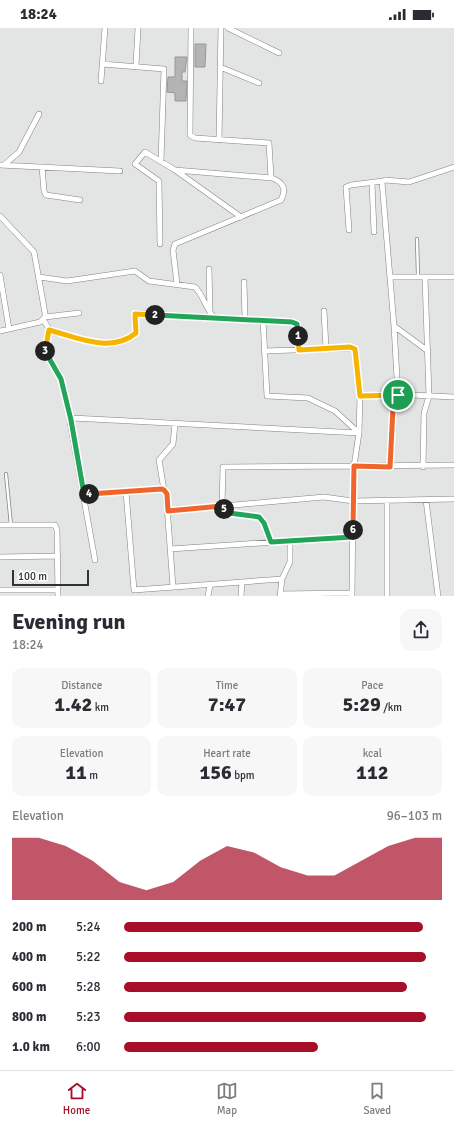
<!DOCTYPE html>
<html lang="en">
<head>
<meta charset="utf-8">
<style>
	body { margin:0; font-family:Signika,sans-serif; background:#f7f7f7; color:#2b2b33; height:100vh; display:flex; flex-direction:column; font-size:15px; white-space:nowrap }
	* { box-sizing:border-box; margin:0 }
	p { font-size:13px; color:#7c7c81 }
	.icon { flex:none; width:22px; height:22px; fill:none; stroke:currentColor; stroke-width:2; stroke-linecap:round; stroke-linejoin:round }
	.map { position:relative; height:568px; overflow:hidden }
	.details { display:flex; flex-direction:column; background:#fff; flex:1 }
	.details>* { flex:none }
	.scale { position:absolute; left:12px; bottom:10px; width:77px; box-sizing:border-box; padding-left:4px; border:2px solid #323233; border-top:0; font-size:11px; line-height:14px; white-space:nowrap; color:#323233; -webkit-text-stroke:3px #fff; paint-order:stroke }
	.pin { position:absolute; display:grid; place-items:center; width:34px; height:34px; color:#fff; margin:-17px; border:2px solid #fff; border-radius:50%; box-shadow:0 1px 4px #0007 }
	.km { position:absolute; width:20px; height:20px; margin:-10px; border-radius:50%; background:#222; color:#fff; font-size:11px; line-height:20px; text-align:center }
	.round { display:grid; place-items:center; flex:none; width:42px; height:42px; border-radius:12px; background:#f7f7f7 }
	.head { display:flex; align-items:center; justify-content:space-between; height:68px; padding:0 12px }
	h1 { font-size:22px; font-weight:800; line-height:30px }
	.stats { display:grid; grid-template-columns:repeat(3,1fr); gap:6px; height:68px; padding:4px 12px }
	.stats div { display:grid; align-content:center; border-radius:10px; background:#f7f7f7; text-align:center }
	.stats b { font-size:20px; font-weight:800 }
	.stats small { font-size:11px; font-weight:400 }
	.stats p { font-size:11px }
	.chart { height:112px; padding:8px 12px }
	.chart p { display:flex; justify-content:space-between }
	.chart svg { width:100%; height:72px; margin-top:4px; fill:#a70f29; opacity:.7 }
	ul { padding:0 12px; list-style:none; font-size:13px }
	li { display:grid; grid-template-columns:64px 48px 1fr; align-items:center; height:30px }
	li i { height:10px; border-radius:5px; background:#a70f29 }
	.status { display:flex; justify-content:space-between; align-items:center; height:28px; padding:0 20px; background:#fff; direction:ltr }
	.status svg { height:11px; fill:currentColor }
	.menu { display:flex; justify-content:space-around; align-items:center; height:56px; border-top:1px solid #e1e1e2; background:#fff; font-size:11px; color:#7c7c81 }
	.menu a { display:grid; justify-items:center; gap:2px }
	.menu .active { color:#a70f29 }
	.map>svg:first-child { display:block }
	.building { fill:#b4b4b5; stroke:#969798 }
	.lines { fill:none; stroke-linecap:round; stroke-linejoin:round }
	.lane-casing { stroke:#828383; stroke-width:4 }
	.street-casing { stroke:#828383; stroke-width:6 }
	.lane { stroke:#fff; stroke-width:2.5 }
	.street { stroke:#fff; stroke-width:5 }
	.split-1-casing { stroke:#fff; stroke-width:8 }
	.split-2-casing { stroke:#fff; stroke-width:8 }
	.split-3-casing { stroke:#fff; stroke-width:8 }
	.split-4-casing { stroke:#fff; stroke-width:8 }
	.split-5-casing { stroke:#fff; stroke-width:8 }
	.split-6-casing { stroke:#fff; stroke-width:8 }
	.split-7-casing { stroke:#fff; stroke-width:8 }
	.split-1 { stroke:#f5b400; stroke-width:5 }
	.split-2 { stroke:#22a559; stroke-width:5 }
	.split-3 { stroke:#f5b400; stroke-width:5 }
	.split-4 { stroke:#22a559; stroke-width:5 }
	.split-5 { stroke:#f0652b; stroke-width:5 }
	.split-6 { stroke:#22a559; stroke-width:5 }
	.split-7 { stroke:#f0652b; stroke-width:5 }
</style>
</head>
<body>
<div class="status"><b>18:24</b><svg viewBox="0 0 49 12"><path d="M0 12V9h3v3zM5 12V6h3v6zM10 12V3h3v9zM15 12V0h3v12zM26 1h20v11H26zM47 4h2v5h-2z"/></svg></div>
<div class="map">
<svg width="454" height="568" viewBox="0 0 454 568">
	<rect width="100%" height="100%" fill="#e3e4e4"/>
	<path class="building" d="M195,16H206L205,39H195Z
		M175,29H187L185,44H182V53H187L186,73H175V65L167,64L168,49H175Z"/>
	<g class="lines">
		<defs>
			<path id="lane" d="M417,211L418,248
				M6,446L11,497"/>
			<path id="street" d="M191,0L190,107L195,110L269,115L271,150
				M228,0L279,25
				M102,36L164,41L161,133
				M136,37L138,0
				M220,39L259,55
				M101,53L105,0
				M219,112L221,0
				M0,137L120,143
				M4,137L19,124L39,86
				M42,139L44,163L46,167L80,172
				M175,142L272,150C283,154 287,161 281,172L175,216L173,222L177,256
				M372,154L374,204
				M0,188L34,224L45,285V289L40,294L0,303
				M349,202L346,159L351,157L383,153
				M160,216L159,153L135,136L145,124L175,142L241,189
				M209,241L210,285
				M0,247L9,301
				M39,249L67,253L135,243L149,253L195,259C204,268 205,280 214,289
				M390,249H454
				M244,254L245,291
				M324,283L326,320
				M45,289L79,285
				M43,292C56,307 44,309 45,324L59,345L71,392
				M263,292L267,368L308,370L335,383L359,405
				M394,298L428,323
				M49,302C77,309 111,327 136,305L134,287L136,285L292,294L297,296L299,322
				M264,323L353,320L356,325L360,368
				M454,369L390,366L360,368L359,405L354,438L454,437
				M390,439L393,380L398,367L394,298L382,154L385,152L409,154L454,139
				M423,439L424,385L429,368L425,250
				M164,462L159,432L173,416L175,396
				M126,464L134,562L282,551
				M84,467L161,461L166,464L173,559
				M426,472L438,568
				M387,473V568
				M168,483L324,469L353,473L354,438L223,439L222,478L229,485L259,489L264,495L271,514
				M0,497H55L57,502L58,568
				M170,521L353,509
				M0,529L58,528
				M95,532L70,394L72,390L359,405
				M0,562H58
				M280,566L352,565
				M208,568L210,557
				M241,568L242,554
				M280,568L282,551L290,534V513
				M352,568L353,473L454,471"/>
		</defs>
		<use href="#lane" class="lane-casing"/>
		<use href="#street" class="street-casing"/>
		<use href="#lane" class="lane"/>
		<use href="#street" class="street"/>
	</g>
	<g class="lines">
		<defs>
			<path id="split-1" d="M298,308L299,322L350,319L355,321L360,368L398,367"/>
			<path id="split-2" d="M155,287L292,294L297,296L298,308"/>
			<path id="split-3" d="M45,323L49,302C76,309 111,326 136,305L135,286L155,287"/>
			<path id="split-4" d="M45,323L61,351L71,392L84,466H89"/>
			<path id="split-5" d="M89,466L162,461L164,462L167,466L168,483L222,478L224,481"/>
			<path id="split-6" d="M224,481L229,485L259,489L264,495L271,514L353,509V502"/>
			<path id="split-7" d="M353,502L354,438L390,439L393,380L398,367"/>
		</defs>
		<use href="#split-1" class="split-1-casing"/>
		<use href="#split-2" class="split-2-casing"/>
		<use href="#split-3" class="split-3-casing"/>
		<use href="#split-4" class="split-4-casing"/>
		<use href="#split-5" class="split-5-casing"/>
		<use href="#split-6" class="split-6-casing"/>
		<use href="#split-7" class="split-7-casing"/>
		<use href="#split-1" class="split-1"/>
		<use href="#split-2" class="split-2"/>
		<use href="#split-3" class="split-3"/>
		<use href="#split-4" class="split-4"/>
		<use href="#split-5" class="split-5"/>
		<use href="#split-6" class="split-6"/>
		<use href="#split-7" class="split-7"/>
	</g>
</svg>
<div class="scale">100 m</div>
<div class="pin" style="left:398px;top:367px;background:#1e9e55"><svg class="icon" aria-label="arrive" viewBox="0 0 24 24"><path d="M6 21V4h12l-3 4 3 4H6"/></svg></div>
<b class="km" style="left:298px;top:308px">1</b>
<b class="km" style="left:155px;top:287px">2</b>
<b class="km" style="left:45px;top:323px">3</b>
<b class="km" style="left:89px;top:466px">4</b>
<b class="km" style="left:224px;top:481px">5</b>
<b class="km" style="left:353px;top:502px">6</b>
</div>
<section class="details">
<div class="head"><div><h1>Evening run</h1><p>18:24</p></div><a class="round"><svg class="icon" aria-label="share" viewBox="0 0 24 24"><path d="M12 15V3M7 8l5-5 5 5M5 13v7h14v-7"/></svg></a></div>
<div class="stats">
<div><p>Distance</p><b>1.42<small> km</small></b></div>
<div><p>Time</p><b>7:47</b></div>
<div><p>Pace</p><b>5:29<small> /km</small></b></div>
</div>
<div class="stats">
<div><p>Elevation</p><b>11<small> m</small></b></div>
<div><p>Heart rate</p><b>156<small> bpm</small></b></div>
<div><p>kcal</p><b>112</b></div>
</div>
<div class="chart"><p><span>Elevation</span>96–103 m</p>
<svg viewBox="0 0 160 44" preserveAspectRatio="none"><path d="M0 44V6L10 6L20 11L30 20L40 33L50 38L60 33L70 20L80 11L90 15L100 24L110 29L120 29L130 20L140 11L150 6L160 6V44z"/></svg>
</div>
<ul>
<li><b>200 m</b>5:24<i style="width:94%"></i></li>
<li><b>400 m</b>5:22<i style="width:95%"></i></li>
<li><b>600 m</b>5:28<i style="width:89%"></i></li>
<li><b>800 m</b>5:23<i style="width:95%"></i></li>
<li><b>1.0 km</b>6:00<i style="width:61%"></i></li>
</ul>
</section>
<nav class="menu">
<a class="active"><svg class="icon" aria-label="home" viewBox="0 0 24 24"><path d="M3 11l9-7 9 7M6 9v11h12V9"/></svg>Home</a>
<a><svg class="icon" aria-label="map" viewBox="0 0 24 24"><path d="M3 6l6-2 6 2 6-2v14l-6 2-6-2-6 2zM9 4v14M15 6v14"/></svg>Map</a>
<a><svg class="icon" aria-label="saved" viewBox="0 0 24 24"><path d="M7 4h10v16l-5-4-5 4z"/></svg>Saved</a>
</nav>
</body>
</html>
